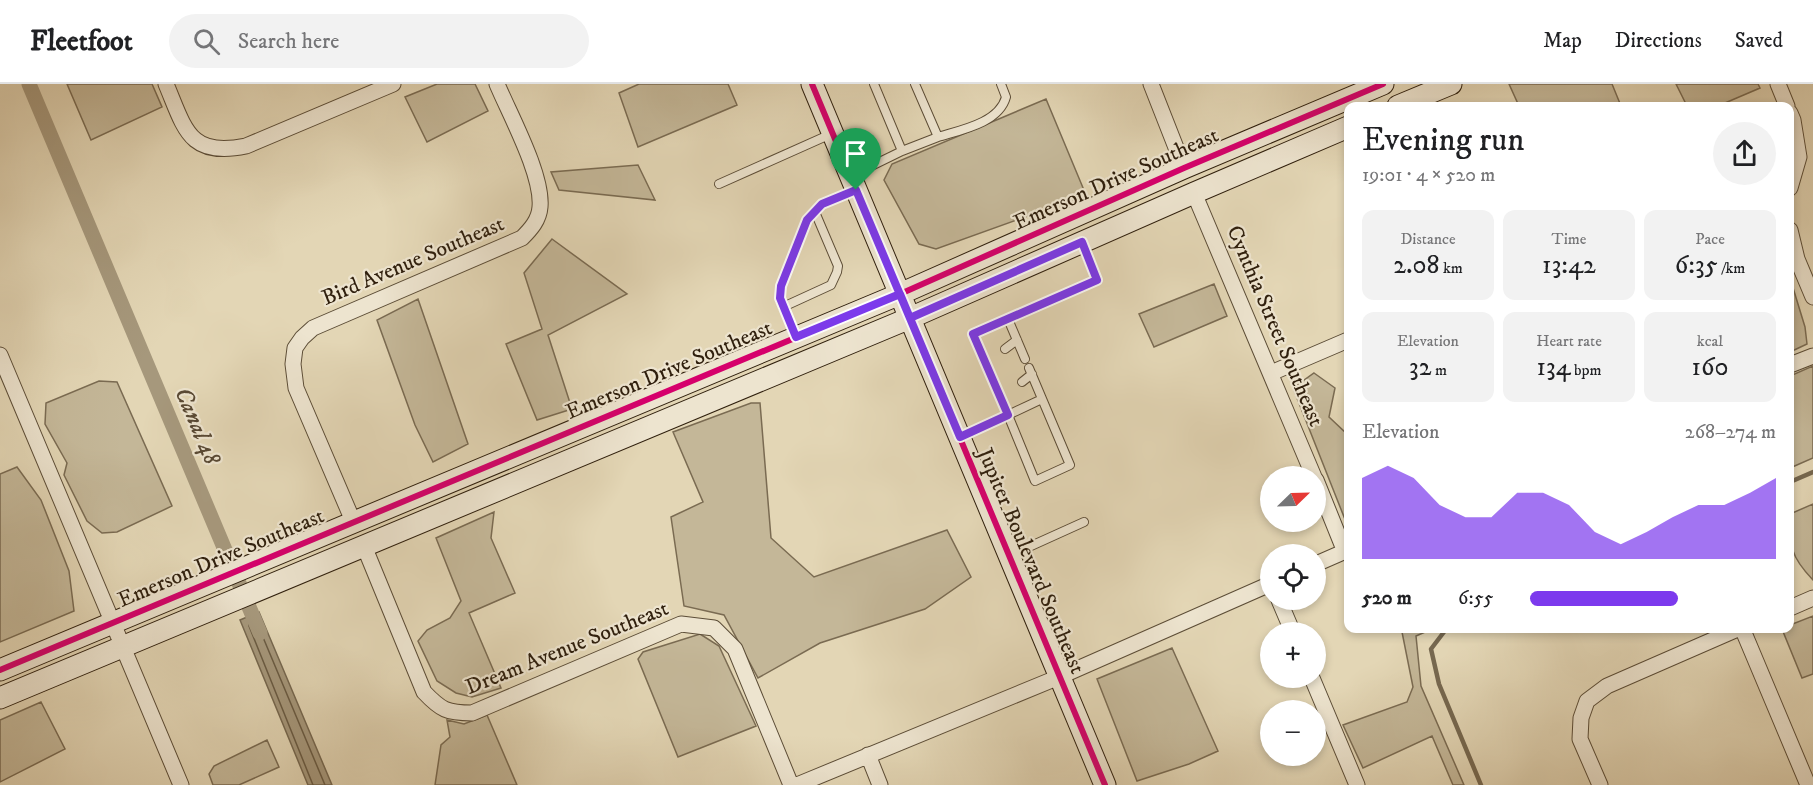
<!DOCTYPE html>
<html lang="en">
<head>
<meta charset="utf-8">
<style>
	body { margin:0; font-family:"IM FELL DW Pica",serif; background:#f2f2f2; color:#202124; height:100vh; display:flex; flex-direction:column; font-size:22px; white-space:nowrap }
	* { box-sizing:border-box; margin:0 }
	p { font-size:20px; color:#757577 }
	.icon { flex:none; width:33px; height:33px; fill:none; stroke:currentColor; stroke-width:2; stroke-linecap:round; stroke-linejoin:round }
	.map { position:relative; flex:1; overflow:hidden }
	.side { position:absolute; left:1344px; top:18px; width:450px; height:531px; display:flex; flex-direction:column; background:#fff; border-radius:12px; box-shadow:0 3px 9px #0003 }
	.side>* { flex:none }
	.needle { width:39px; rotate:67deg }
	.fabs { position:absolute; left:1260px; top:382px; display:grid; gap:12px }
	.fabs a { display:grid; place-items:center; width:66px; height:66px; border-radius:50%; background:#fff; box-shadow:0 3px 9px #0003; font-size:30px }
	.pin { position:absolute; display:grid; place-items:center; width:51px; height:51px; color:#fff; margin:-62px -26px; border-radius:50% 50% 50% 0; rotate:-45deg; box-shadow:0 0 6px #0007 }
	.pin .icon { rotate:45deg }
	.round { display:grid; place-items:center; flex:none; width:63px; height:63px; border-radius:32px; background:#f2f2f2 }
	.headline { display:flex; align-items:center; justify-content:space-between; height:102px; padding:0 18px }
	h1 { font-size:33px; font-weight:600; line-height:45px }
	.metrics { display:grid; grid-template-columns:repeat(3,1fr); gap:9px; height:102px; padding:6px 18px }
	.metrics div { display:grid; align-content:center; border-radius:12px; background:#f2f2f2; text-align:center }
	.metrics b { font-size:26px; font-weight:600 }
	.metrics small { font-size:16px; font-weight:400 }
	.metrics p { font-size:16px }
	.chart { height:168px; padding:12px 18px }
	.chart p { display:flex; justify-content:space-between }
	.chart svg { width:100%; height:108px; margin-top:6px; fill:#7c3aed; opacity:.7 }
	ul { padding:0 18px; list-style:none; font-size:20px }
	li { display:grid; grid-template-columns:96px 72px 1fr; align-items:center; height:45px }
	li i { height:15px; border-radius:8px; background:#7c3aed }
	header { display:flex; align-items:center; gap:36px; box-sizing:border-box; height:84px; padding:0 30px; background:#fff; border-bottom:2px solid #e0e0e0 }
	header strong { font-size:28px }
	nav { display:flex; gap:33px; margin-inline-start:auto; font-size:21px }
	.search { width:420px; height:54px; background:#f2f2f2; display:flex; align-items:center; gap:15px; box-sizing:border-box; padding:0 21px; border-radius:33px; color:#757577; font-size:22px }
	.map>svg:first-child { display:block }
	.green { fill:#c4b798; stroke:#7a6b52; stroke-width:1.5 }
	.water { fill:#a6987c; stroke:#766850; stroke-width:1.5 }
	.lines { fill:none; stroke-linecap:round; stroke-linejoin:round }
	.shore { stroke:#6a5c44; stroke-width:1.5 }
	.stream { stroke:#766850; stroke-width:4.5 }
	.canal { stroke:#a6987c; stroke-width:15 }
	.lane-casing { stroke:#5c4d37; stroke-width:10 }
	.street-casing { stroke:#5c4d37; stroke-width:17 }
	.secondary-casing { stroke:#2f1f0d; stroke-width:23 }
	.lane { stroke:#ede4cf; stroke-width:8 }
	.street { stroke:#ede4cf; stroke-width:15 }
	.secondary { stroke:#ede4cf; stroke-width:21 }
	.cycleway-casing { stroke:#ede4cf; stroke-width:10 }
	.cycleway { stroke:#d6006c; stroke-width:6 }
	.route-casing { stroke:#fff; stroke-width:12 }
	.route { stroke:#7c3aed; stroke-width:8 }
	.labels { text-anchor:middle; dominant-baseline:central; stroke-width:4.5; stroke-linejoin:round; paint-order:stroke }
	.street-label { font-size:22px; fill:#2f1f0d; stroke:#ede4cf }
	.water-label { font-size:24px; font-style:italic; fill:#594934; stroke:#ede4cf }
</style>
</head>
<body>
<header>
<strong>Fleetfoot</strong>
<div class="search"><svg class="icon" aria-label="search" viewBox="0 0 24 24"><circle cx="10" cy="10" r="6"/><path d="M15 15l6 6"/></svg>Search here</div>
<nav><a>Map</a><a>Directions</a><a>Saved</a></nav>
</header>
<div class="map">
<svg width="1813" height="701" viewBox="0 0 1813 701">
	<rect width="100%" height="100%" fill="#e3d6b5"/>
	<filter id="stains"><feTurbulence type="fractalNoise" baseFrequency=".00333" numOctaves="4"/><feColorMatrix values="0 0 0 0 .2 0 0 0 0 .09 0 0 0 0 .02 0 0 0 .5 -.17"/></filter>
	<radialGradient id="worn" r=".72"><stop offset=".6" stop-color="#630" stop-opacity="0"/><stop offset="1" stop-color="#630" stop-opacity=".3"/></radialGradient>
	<path class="green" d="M67,0H152L162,23L91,56Z
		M437,0H475L488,27L427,58L405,13Z
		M639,0H728L737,21L638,63L619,9Z
		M1509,0H1612L1621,22H1519Z
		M1676,0H1758L1760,4L1718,22H1687Z
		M1046,15L1086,111L936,165L919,160L884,96L892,80Z
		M638,81L655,116L559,106L551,88Z
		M552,155L627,210L548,251L572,325L537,336L506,260L542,245L524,189Z
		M1790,194L1805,243L1807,260L1790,268Z
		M1214,200L1227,232L1154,263L1139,230Z
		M418,215L468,360L433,378L415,341L377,236Z
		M1813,282V374L1790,384V292Z
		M1314,289L1335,304L1329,333L1346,349L1348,348V443L1293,304Z
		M99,297L117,298L172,422L117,448L102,449L87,437L64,391L67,379L45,340L46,319Z
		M751,319H760L771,454L814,493L947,446L971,493L925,525L820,559L758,594L724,531L684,522L671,433L703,418L673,348Z
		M17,383L41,416L69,487L74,527L0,558V390Z
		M1813,420V496C1790,472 1790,463 1790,430Z
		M494,428L491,454L515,509L469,529L501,604L472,613L456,609L437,597L418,557L427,546L450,534L461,517L436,454Z
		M1813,532V590L1802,594L1782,545L1790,544V541Z
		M1388,545H1432L1416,552L1421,602L1464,701H1453L1432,652L1363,684L1343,641L1407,618L1413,603L1402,548Z
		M700,550L719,562L756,642L678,673L638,575L643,568Z
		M1172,564L1218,667L1189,680L1137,697L1097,595Z
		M41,618L65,665L0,698V636Z
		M487,631L517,701H435L441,661L450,653L447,636L464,640Z
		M267,656L279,683L239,701H213L209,690L214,682Z"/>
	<path class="water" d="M259,528L332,701H308L240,536Z"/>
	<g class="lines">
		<path class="shore" d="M313,701L249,542V539L253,537L257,539L325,701"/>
		<path class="stream" d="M1790,398L1813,388
			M1447,544L1431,565L1439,600L1481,701"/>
		<path class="canal" d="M29,0L260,549"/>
		<defs>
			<path id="lane" d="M938,53C961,46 999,39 1006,13L1001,0
				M902,67L938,53L915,0
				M853,91L902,67L874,0
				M719,100L831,50
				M783,223L831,201L837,188L838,182L815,128
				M1008,235L1025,275
				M796,253L780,215L781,202L807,136L822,120L855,106
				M1005,265L1017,256
				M1029,284L1070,381L1035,397L1008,331L1042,315
				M1022,298L1032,290
				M960,353L1008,331L973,250L1097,196L1082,160
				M1011,471L1084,438"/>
			<path id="street" d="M166,0C185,45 189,74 246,62L393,0
				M1151,0L1184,84
				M1778,0L1787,22
				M1790,29L1793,36L1799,73L1790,104
				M1194,109L1314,393
				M1790,146L1797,175L1813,213
				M0,271L181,701
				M1790,281L1813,272
				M1271,289L1348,256
				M1316,396L1345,468
				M353,437L296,304L293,280L295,264L302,254L313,244L522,154C531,145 539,136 540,123C543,91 510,31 497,0
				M364,462L424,608C441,626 447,629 472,629L681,540L714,544L735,565L791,701
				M1316,480L1348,466
				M1279,516L1293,549
				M1790,524L1813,514
				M1742,544L1808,701
				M1312,594L1357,701
				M868,671L880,701
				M797,701L1059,593L1270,500
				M1600,701L1580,655L1581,634L1587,617L1607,602L1740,544"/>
			<path id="secondary" d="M812,0L1105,701
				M1398,22L1451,0
				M0,586L900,210L1184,84L1383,0
				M0,614L910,234L1194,109L1348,43"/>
		</defs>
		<use href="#lane" class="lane-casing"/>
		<use href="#street" class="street-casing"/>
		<use href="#secondary" class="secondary-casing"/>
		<use href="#lane" class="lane"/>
		<use href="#street" class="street"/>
		<use href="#secondary" class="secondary"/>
		<defs>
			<path id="cycleway" d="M812,0L1105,701
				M0,586L900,210L1184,84L1383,0"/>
		</defs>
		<use href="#cycleway" class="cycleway-casing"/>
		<use href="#cycleway" class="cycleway"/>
	</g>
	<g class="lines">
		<defs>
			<path id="route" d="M856,106L960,353L1008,331L973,250L1097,196L1082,158L910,234L900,210L796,253L780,214L781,202L807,136L822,120L856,106"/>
		</defs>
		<use href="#route" class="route-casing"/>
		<use href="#route" class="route"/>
	</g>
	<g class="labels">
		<g class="street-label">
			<text transform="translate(1116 95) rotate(-24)">Emerson Drive Southeast</text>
			<text transform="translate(413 177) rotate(-23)">Bird Avenue Southeast</text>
			<text transform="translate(1275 242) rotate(67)">Cynthia Street Southeast</text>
			<text transform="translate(669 286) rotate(-23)">Emerson Drive Southeast</text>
			<text transform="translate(221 474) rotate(-23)">Emerson Drive Southeast</text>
			<text transform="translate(1031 477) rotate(67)">Jupiter Boulevard Southeast</text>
			<text transform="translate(567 564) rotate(-22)">Dream Avenue Southeast</text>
		</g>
		<g class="water-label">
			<text transform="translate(197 342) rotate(67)">Canal 48</text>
		</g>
	</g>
	<rect width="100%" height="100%" filter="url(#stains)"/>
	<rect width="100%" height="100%" fill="url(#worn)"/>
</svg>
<div class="fabs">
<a><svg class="needle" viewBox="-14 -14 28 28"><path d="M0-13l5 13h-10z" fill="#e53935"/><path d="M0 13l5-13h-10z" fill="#757577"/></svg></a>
<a><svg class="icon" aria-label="locate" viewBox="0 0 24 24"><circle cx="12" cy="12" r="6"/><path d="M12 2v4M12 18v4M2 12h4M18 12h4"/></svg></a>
<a>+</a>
<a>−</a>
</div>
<div class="pin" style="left:856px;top:106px;background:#1e9e55"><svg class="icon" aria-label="arrive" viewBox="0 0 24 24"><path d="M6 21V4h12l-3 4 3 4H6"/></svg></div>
<section class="side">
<div class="headline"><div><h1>Evening run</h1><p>19:01 · 4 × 520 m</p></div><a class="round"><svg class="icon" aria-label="share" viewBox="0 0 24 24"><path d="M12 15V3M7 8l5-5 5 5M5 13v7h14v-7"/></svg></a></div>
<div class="metrics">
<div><p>Distance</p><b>2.08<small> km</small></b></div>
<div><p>Time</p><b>13:42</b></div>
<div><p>Pace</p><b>6:35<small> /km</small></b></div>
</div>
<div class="metrics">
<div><p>Elevation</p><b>32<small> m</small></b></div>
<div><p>Heart rate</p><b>134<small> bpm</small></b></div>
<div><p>kcal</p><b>160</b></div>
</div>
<div class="chart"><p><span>Elevation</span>268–274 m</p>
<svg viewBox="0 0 160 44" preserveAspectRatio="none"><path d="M0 44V11L10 6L20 11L30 22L40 27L50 27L60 17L70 17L80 22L90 33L100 38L110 33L120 27L130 22L140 22L150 17L160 11V44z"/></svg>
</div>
<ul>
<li><b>520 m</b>6:55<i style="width:60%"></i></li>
</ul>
</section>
</div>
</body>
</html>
